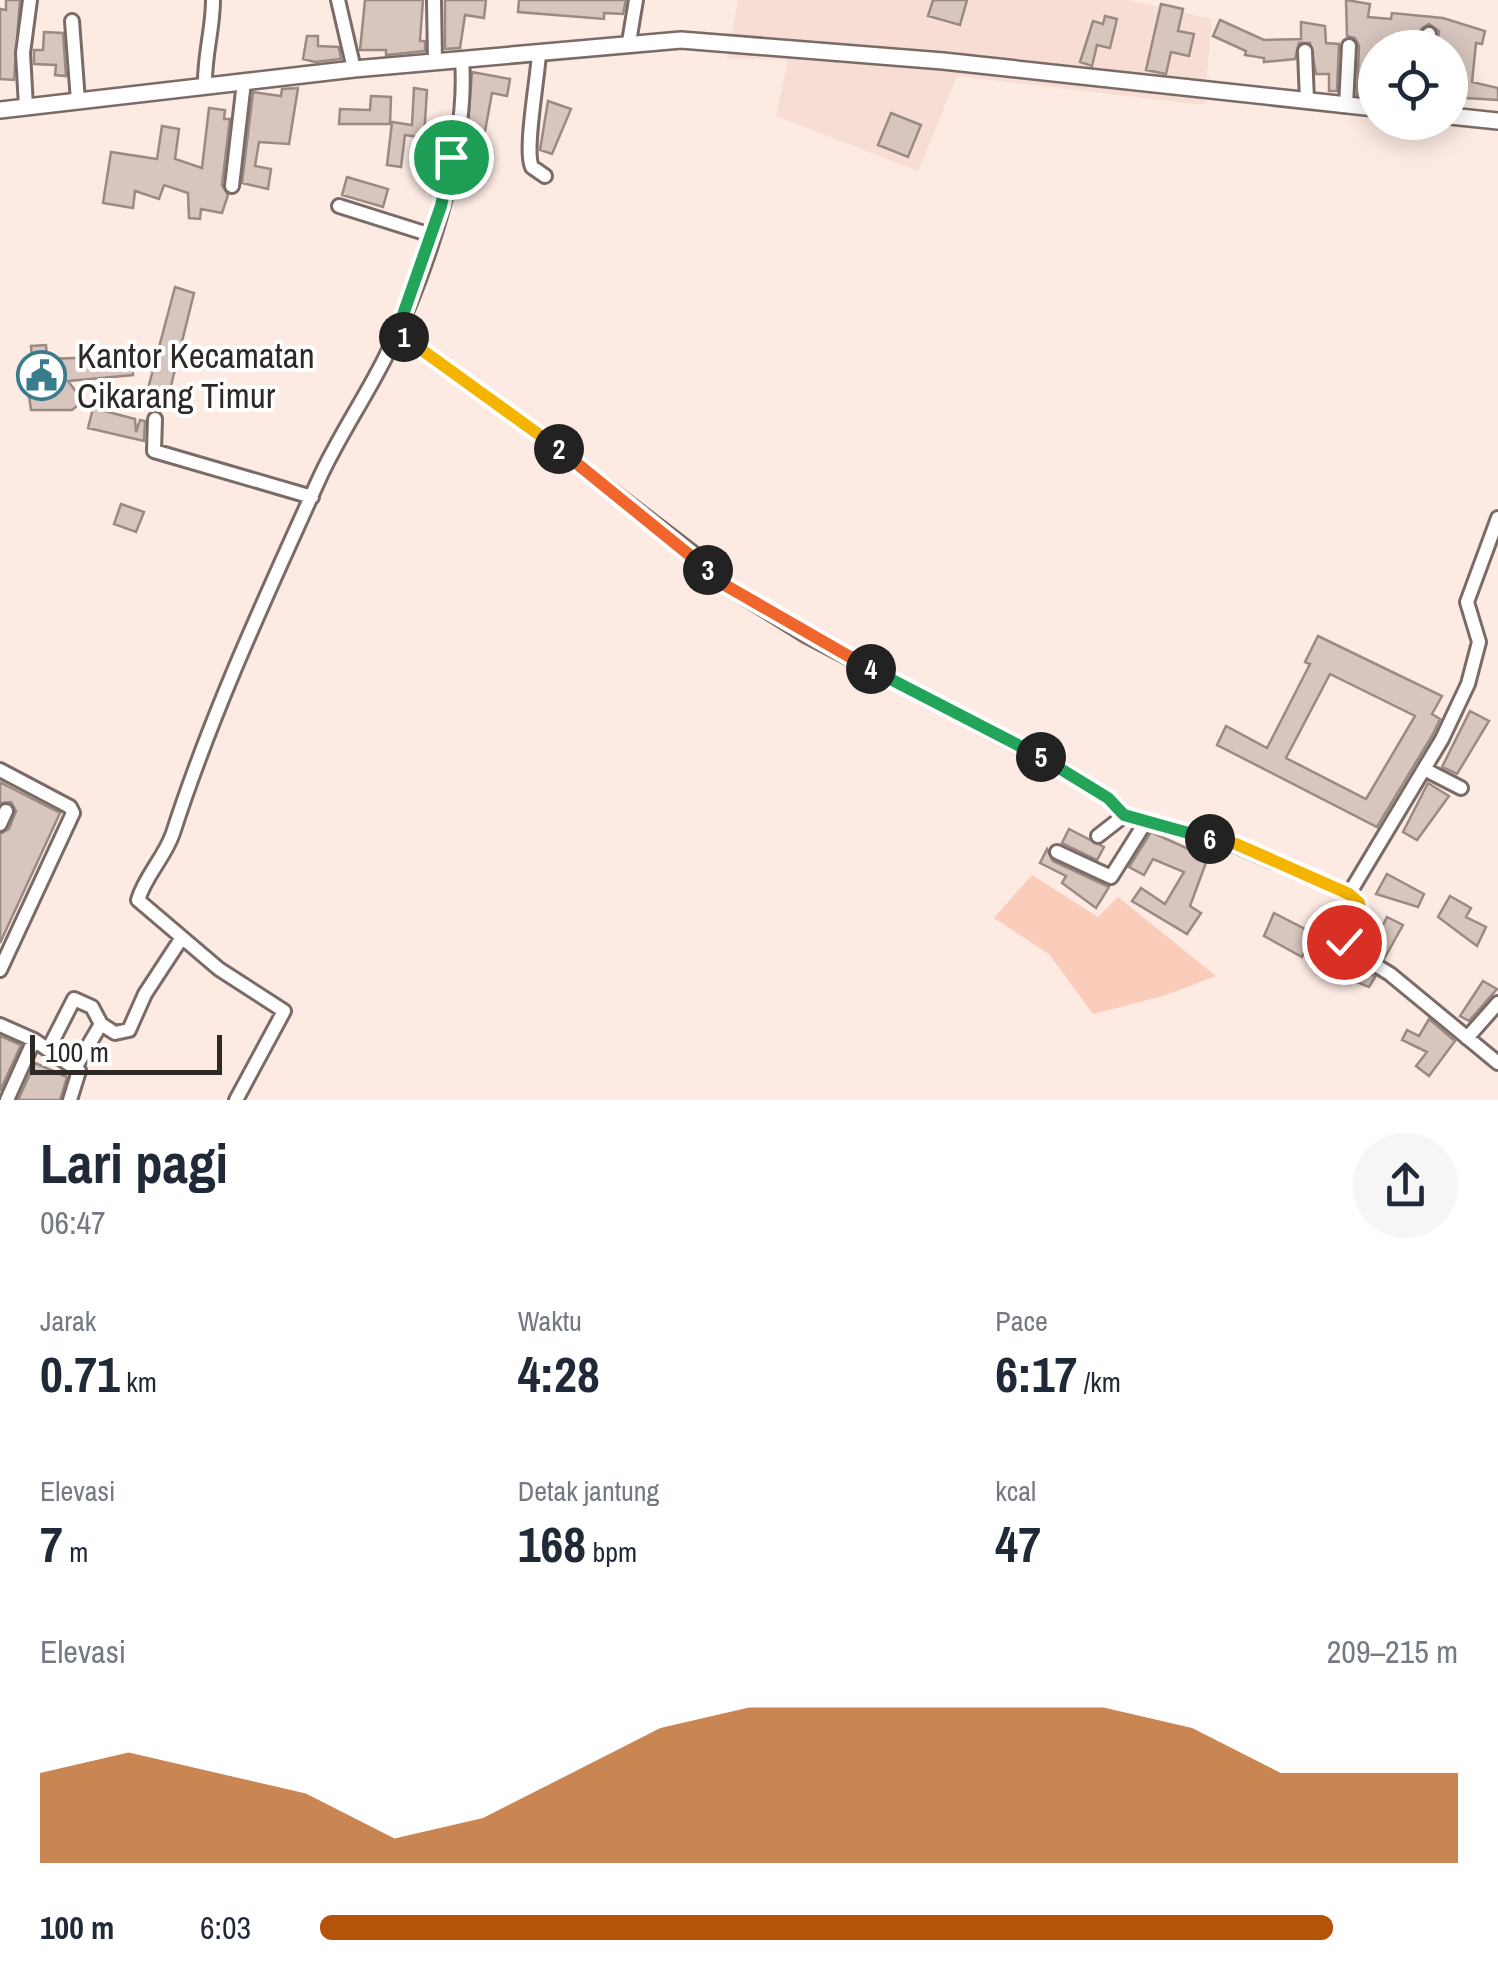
<!DOCTYPE html>
<html lang="id">
<head>
<meta charset="utf-8">
<style>
	body { margin:0; font-family:"Archivo Narrow",sans-serif; background:#f6f6f7; color:#1f2937; height:100vh; display:flex; flex-direction:column; font-size:38px; white-space:nowrap }
	* { box-sizing:border-box; margin:0 }
	p { font-size:32px; color:#747a83 }
	.icon { flex:none; width:55px; height:55px; fill:none; stroke:currentColor; stroke-width:2; stroke-linecap:round; stroke-linejoin:round }
	.map { position:relative; height:1100px; overflow:hidden }
	.side { display:flex; flex-direction:column; background:#fff; flex:1 }
	.side>* { flex:none }
	.controls { position:absolute; left:1358px; top:30px; display:grid; gap:20px }
	.controls a { display:grid; place-items:center; width:110px; height:110px; border-radius:50%; background:#fff; box-shadow:0 5px 25px #0003; font-size:50px }
	.scale { position:absolute; left:30px; bottom:25px; width:192px; box-sizing:border-box; padding-left:10px; border:5px solid #2f2926; border-top:0; font-size:28px; line-height:35px; white-space:nowrap; color:#2f2926; -webkit-text-stroke:8px #fff; paint-order:stroke }
	.pin { position:absolute; display:grid; place-items:center; width:85px; height:85px; color:#fff; margin:-42px; border:5px solid #fff; border-radius:50%; box-shadow:0 2px 10px #0007 }
	.km { position:absolute; width:50px; height:50px; margin:-25px; border-radius:50%; background:#222; color:#fff; font-size:28px; line-height:50px; text-align:center }
	.round { display:grid; place-items:center; flex:none; width:105px; height:105px; border-radius:52px; background:#f6f6f7 }
	.head { display:flex; align-items:center; justify-content:space-between; height:170px; padding:0 40px }
	h1 { font-size:55px; font-weight:700; line-height:75px }
	.metrics { display:grid; grid-template-columns:repeat(3,1fr); gap:15px; height:170px; padding:10px 40px }
	.metrics div { display:grid; align-content:center }
	.metrics b { font-size:50px; font-weight:700 }
	.metrics small { font-size:28px; font-weight:400 }
	.metrics p { font-size:28px }
	.chart { height:280px; padding:20px 40px }
	.chart p { display:flex; justify-content:space-between }
	.chart svg { width:100%; height:180px; margin-top:10px; fill:#b45309; opacity:.7 }
	ul { padding:0 40px; list-style:none; font-size:32px }
	li { display:grid; grid-template-columns:160px 120px 1fr; align-items:center; height:75px }
	li i { height:25px; border-radius:12px; background:#b45309 }
	.map>svg:first-child { display:block }
	.built { fill:#f7ddd3 }
	.green { fill:#faccba }
	.building { fill:#d7c5be; stroke:#9a8a84; stroke-width:2.5; fill-rule:evenodd }
	.lines { fill:none; stroke-linecap:round; stroke-linejoin:round }
	.minor-casing { stroke:#7b6b66; stroke-width:18 }
	.tertiary-casing { stroke:#7b6b66; stroke-width:20 }
	.minor { stroke:#fff; stroke-width:12 }
	.tertiary { stroke:#fff; stroke-width:15 }
	.split-1-casing { stroke:#fff; stroke-width:20 }
	.split-2-casing { stroke:#fff; stroke-width:20 }
	.split-3-casing { stroke:#fff; stroke-width:20 }
	.split-4-casing { stroke:#fff; stroke-width:20 }
	.split-5-casing { stroke:#fff; stroke-width:20 }
	.split-6-casing { stroke:#fff; stroke-width:20 }
	.split-7-casing { stroke:#fff; stroke-width:20 }
	.split-1 { stroke:#22a559; stroke-width:12 }
	.split-2 { stroke:#f5b400; stroke-width:12 }
	.split-3 { stroke:#f0652b; stroke-width:12 }
	.split-4 { stroke:#f0652b; stroke-width:12 }
	.split-5 { stroke:#22a559; stroke-width:12 }
	.split-6 { stroke:#22a559; stroke-width:12 }
	.split-7 { stroke:#f5b400; stroke-width:12 }
	.labels { text-anchor:middle; dominant-baseline:central; stroke-width:8; stroke-linejoin:round; paint-order:stroke }
	.poi-label { font-size:35px; fill:#2f2926; stroke:#fff; text-anchor:start }
</style>
</head>
<body>
<div class="map">
<svg width="1498" height="1100" viewBox="0 0 1498 1100">
	<rect width="100%" height="100%" fill="#fceae3"/>
	<path class="built" d="M738,0H1128L1212,19L1204,105L957,76L918,171L776,116L788,60L727,59Z"/>
	<path class="green" d="M1032,875L1098,917L1118,897L1216,976L1163,996L1093,1014L1049,954L994,918Z"/>
	<path class="building" d="M6,0H20L14,80L0,79V9L6,10Z
		M365,0H423L420,41H425V51L386,55V50H360Z
		M445,0H486L484,18L465,15L460,48L445,49Z
		M519,0H626L623,14L604,13V19L518,12Z
		M933,0H967L960,25L928,16Z
		M1346,0L1370,4L1368,17L1391,19L1392,13L1443,18L1485,31L1482,44L1476,43L1472,82L1498,88V100L1450,97V48H1437L1439,31L1429,24L1421,29L1417,48H1375V97L1357,95L1359,46L1355,38L1347,36Z
		M1161,4L1183,9L1178,31L1194,34L1189,56L1171,52L1166,74L1146,70Z
		M1105,16L1117,19L1110,48L1097,45L1092,66L1080,62L1093,21L1103,24Z
		M1220,20L1264,40L1301,39V22L1325,26L1326,43L1339,44L1337,91H1329V74H1316L1310,43H1299L1295,59L1264,62V58L1245,55L1246,51L1213,36Z
		M44,32L63,33L66,76L55,75L56,65L34,64V50H43Z
		M307,36H318V46L339,47L341,59L315,62L303,59Z
		M472,72L510,79L507,96L492,93L481,153L466,150Z
		M298,88L289,144L259,142L255,166L271,169L268,189L242,183L253,92L281,96L282,89Z
		M414,88L427,90L424,138L405,135L401,167L387,165L392,122L412,125Z
		M371,96L391,97L390,124H339L340,109L370,110Z
		M548,101L571,109L552,154L540,150Z
		M209,108L225,110L224,119H230L222,185L228,195L222,213L201,209L200,219L189,218L188,193L164,185L159,199L135,191L133,208L103,203L111,152L157,159L162,126L179,129L175,159L202,168Z
		M891,113L921,125L908,157L878,145Z
		M347,177L388,189L383,207L342,195Z
		M175,287L194,293L166,406L145,400Z
		M46,345L47,359L132,356L133,375L68,381L83,401L72,410H31L24,361L32,360L31,346Z
		M93,408L135,419L136,432L140,420L145,421L144,441L88,428Z
		M121,504L144,512L136,532L114,524Z
		M1318,636L1442,696L1432,714L1440,719L1433,734L1377,827L1217,745L1226,726L1267,748L1310,664L1305,662ZM1330,674L1415,716L1366,799L1286,758Z
		M1470,711L1489,721L1457,774L1442,767Z
		M0,782L60,813L0,943V834L9,829L16,811L11,802L0,803Z
		M1428,783L1449,796L1417,840L1403,832Z
		M1069,829L1104,847L1097,860L1062,843Z
		M1151,832L1195,852L1197,846L1210,852L1190,906L1201,913L1187,934L1132,901L1141,888L1165,904L1184,872L1153,859L1144,875L1129,867Z
		M1047,849L1053,861L1109,887L1096,908L1062,883L1066,876L1040,863Z
		M1387,874L1424,894L1418,907L1376,894Z
		M1450,896L1471,908L1466,917L1486,927L1477,946L1438,917Z
		M1274,913L1313,933L1323,913L1340,921L1331,947L1375,977L1369,987L1329,971L1334,961L1306,947L1302,957L1264,936Z
		M1387,917L1403,925L1384,959L1358,943L1366,927L1379,933Z
		M1483,981L1497,989L1469,1021L1460,1016Z
		M1429,1019L1455,1041L1429,1076L1416,1066L1427,1052L1402,1040L1407,1030L1419,1036Z
		M0,1036L21,1045L0,1091Z
		M35,1063L67,1077L60,1100H18Z"/>
	<g class="lines">
		<defs>
			<path id="minor" d="M338,0L354,69
				M434,0L435,61
				M72,21L78,101
				M629,42L636,0
				M1427,48L1429,34
				M1305,51L1307,101
				M539,53C538,77 524,151 532,167L545,176
				M205,86C204,56 213,30 213,0
				M1346,106L1349,46
				M26,107L23,53L30,0
				M232,186L244,82
				M339,206L431,235
				M397,332L546,440L693,553L718,581L807,636L1064,770L1108,798L1125,815L1235,845L1349,894L1359,903C1361,919 1341,931 1346,947L1390,974L1498,1063
				M155,419L154,451L312,497
				M1424,769L1461,788
				M0,770L70,807L73,813L0,970
				M0,824L6,811
				M1098,836L1125,815
				M1057,852L1111,877L1145,823
				M1349,894L1442,739L1468,684L1479,642L1467,602L1498,518
				M0,1025L34,1040L79,1071L70,1100
				M1467,1038L1498,1003
				M48,1050L74,999L92,1007L101,1024
				M75,1068L101,1024L115,1033L129,1030L145,994L181,939
				M7,1100L34,1040
				M236,1100L284,1011L219,969L138,900C145,876 165,857 173,833C212,712 267,594 320,477C339,436 365,398 385,358C425,277 469,150 462,60"/>
			<path id="tertiary" d="M0,110L354,69L681,40L943,61L1375,108
				M1450,116L1498,121"/>
		</defs>
		<use href="#minor" class="minor-casing"/>
		<use href="#tertiary" class="tertiary-casing"/>
		<use href="#minor" class="minor"/>
		<use href="#tertiary" class="tertiary"/>
	</g>
	<g class="lines">
		<defs>
			<path id="split-1" d="M404,337L397,332L441,206L451,157"/>
			<path id="split-2" d="M404,337L559,449"/>
			<path id="split-3" d="M559,449L708,570"/>
			<path id="split-4" d="M708,570L718,581L871,669"/>
			<path id="split-5" d="M871,669L1041,757"/>
			<path id="split-6" d="M1041,757L1108,798L1124,815L1210,839"/>
			<path id="split-7" d="M1210,839L1236,844L1349,894L1359,903L1360,910L1344,942"/>
		</defs>
		<use href="#split-1" class="split-1-casing"/>
		<use href="#split-2" class="split-2-casing"/>
		<use href="#split-3" class="split-3-casing"/>
		<use href="#split-4" class="split-4-casing"/>
		<use href="#split-5" class="split-5-casing"/>
		<use href="#split-6" class="split-6-casing"/>
		<use href="#split-7" class="split-7-casing"/>
		<use href="#split-1" class="split-1"/>
		<use href="#split-2" class="split-2"/>
		<use href="#split-3" class="split-3"/>
		<use href="#split-4" class="split-4"/>
		<use href="#split-5" class="split-5"/>
		<use href="#split-6" class="split-6"/>
		<use href="#split-7" class="split-7"/>
	</g>
	<defs>
		<symbol id="civic-ring" viewBox="-11 -11 22 22"><circle r="9.5" fill="#fff" stroke="#397d8c" stroke-width="1.5"/><path d="M-.6-6.5H3V-4.5H.6V-3L4-1V1h2V6H-6V1h2V-1L-.6-3ZM-1.2 2.5V6h2.4V2.5Z" fill="#397d8c"/></symbol>
	</defs>
	<g fill-rule="evenodd">
		<use href="#civic-ring" x="14" y="348" width="55" height="55"/>
	</g>
	<g class="labels">
		<g class="poi-label">
			<text x="77" y="355">Kantor Kecamatan<tspan x="77" dy="40">Cikarang Timur</tspan></text>
		</g>
	</g>
</svg>
<div class="controls">
<a><svg class="icon" aria-label="locate" viewBox="0 0 24 24"><circle cx="12" cy="12" r="6"/><path d="M12 2v4M12 18v4M2 12h4M18 12h4"/></svg></a>
</div>
<div class="scale">100 m</div>
<div class="pin" style="left:451px;top:157px;background:#1e9e55"><svg class="icon" aria-label="arrive" viewBox="0 0 24 24"><path d="M6 21V4h12l-3 4 3 4H6"/></svg></div>
<div class="pin" style="left:1344px;top:942px;background:#d93025"><svg class="icon" aria-label="check" viewBox="0 0 24 24"><path d="M5 12l5 5 9-10"/></svg></div>
<b class="km" style="left:404px;top:337px">1</b>
<b class="km" style="left:559px;top:449px">2</b>
<b class="km" style="left:708px;top:570px">3</b>
<b class="km" style="left:871px;top:669px">4</b>
<b class="km" style="left:1041px;top:757px">5</b>
<b class="km" style="left:1210px;top:839px">6</b>
</div>
<section class="side">
<div class="head"><div><h1>Lari pagi</h1><p>06:47</p></div><a class="round"><svg class="icon" aria-label="share" viewBox="0 0 24 24"><path d="M12 15V3M7 8l5-5 5 5M5 13v7h14v-7"/></svg></a></div>
<div class="metrics">
<div><p>Jarak</p><b>0.71<small> km</small></b></div>
<div><p>Waktu</p><b>4:28</b></div>
<div><p>Pace</p><b>6:17<small> /km</small></b></div>
</div>
<div class="metrics">
<div><p>Elevasi</p><b>7<small> m</small></b></div>
<div><p>Detak jantung</p><b>168<small> bpm</small></b></div>
<div><p>kcal</p><b>47</b></div>
</div>
<div class="chart"><p><span>Elevasi</span>209–215 m</p>
<svg viewBox="0 0 160 44" preserveAspectRatio="none"><path d="M0 44V22L10 17L20 22L30 27L40 38L50 33L60 22L70 11L80 6L90 6L100 6L110 6L120 6L130 11L140 22L150 22L160 22V44z"/></svg>
</div>
<ul>
<li><b>100 m</b>6:03<i style="width:89%"></i></li>
</ul>
</section>
</body>
</html>
